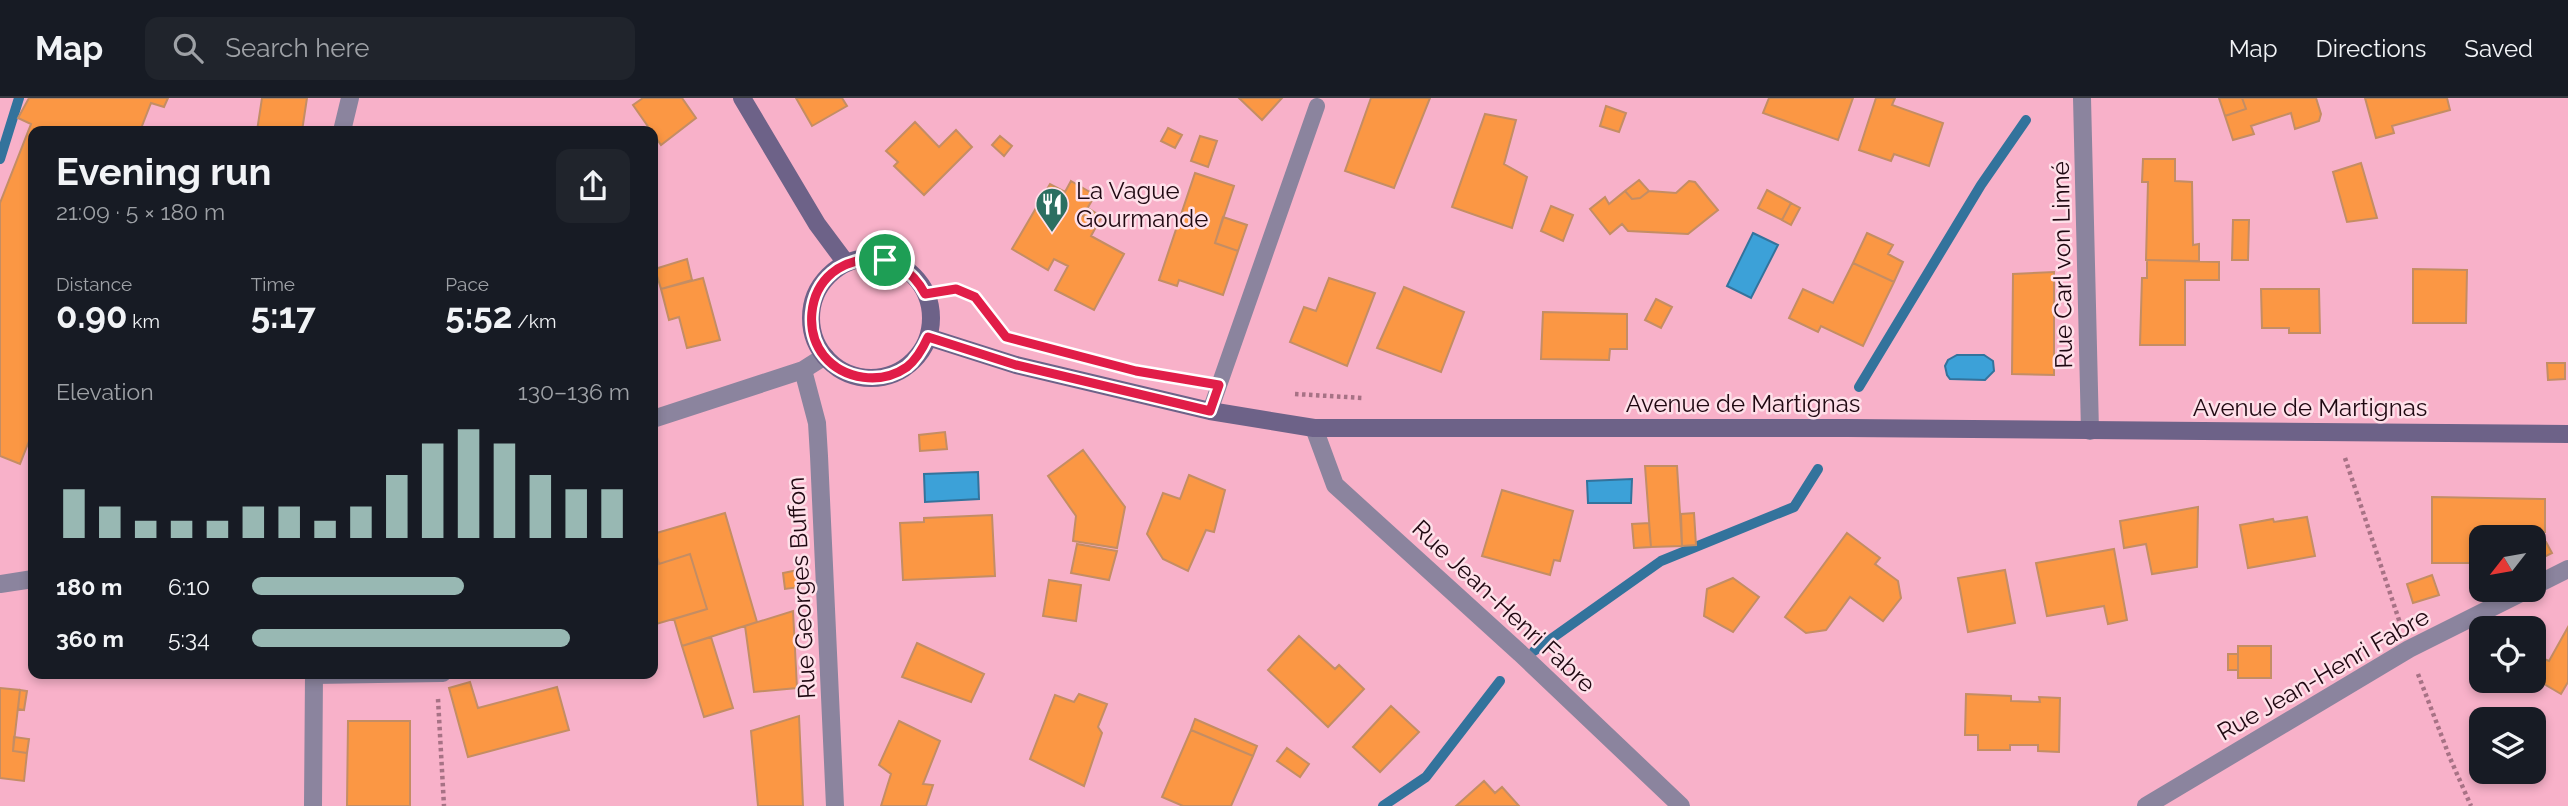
<!DOCTYPE html>
<html lang="en">
<head>
<meta charset="utf-8">
<style>
	body { margin:0; font-family:Raleway,sans-serif; background:#20242c; color:#f1f3f6; height:100vh; display:flex; flex-direction:column; font-size:26px; white-space:nowrap }
	* { box-sizing:border-box; margin:0 }
	p { font-size:23px; color:#9ea1a6 }
	.icon { flex:none; width:38px; height:38px; fill:none; stroke:currentColor; stroke-width:2; stroke-linecap:round; stroke-linejoin:round }
	.map { position:relative; flex:1; overflow:hidden }
	.side { position:absolute; left:28px; top:28px; width:630px; height:553px; display:flex; flex-direction:column; background:#171b24; border-radius:14px; box-shadow:0 4px 10px #0003 }
	.side>* { flex:none }
	.needle { width:46px; rotate:239deg }
	.tools { position:absolute; left:2469px; top:427px; display:grid; gap:14px }
	.tools a { display:grid; place-items:center; width:77px; height:77px; border-radius:14px; background:#171b24; box-shadow:0 4px 10px #0003; font-size:35px }
	.pin { position:absolute; display:grid; place-items:center; width:60px; height:60px; color:#fff; margin:-30px; border:4px solid #fff; border-radius:50%; box-shadow:0 2px 7px #0007 }
	.round { display:grid; place-items:center; flex:none; width:74px; height:74px; border-radius:14px; background:#20242c }
	.summary { display:flex; align-items:center; justify-content:space-between; height:119px; padding:0 28px }
	h1 { font-size:38px; font-weight:700; line-height:52px }
	.figures { display:grid; grid-template-columns:repeat(3,1fr); gap:10px; height:119px; padding:7px 28px }
	.figures div { display:grid; align-content:center }
	.figures b { font-size:35px; font-weight:700 }
	.figures small { font-size:19px; font-weight:400 }
	.figures p { font-size:19px }
	.chart { height:196px; padding:14px 28px }
	.chart p { display:flex; justify-content:space-between }
	.chart svg { width:100%; height:126px; margin-top:7px; stroke:#98b8b3; stroke-width:6 }
	ul { padding:0 28px; list-style:none; font-size:23px }
	li { display:grid; grid-template-columns:112px 84px 1fr; align-items:center; height:52px }
	li i { height:18px; border-radius:9px; background:#98b8b3 }
	header { display:flex; align-items:center; gap:42px; box-sizing:border-box; height:98px; padding:0 35px; background:#171b24; border-bottom:2px solid #363941 }
	header strong { font-size:33px }
	nav { display:flex; gap:38px; margin-inline-start:auto; font-size:24px }
	.search { width:490px; height:63px; background:#20242c; display:flex; align-items:center; gap:18px; box-sizing:border-box; padding:0 24px; border-radius:14px; color:#9ea1a6; font-size:26px }
	.map>svg:first-child { display:block }
	.water { fill:#3ca1d8; stroke:#33739c; stroke-width:2 }
	.lines { fill:none; stroke-linecap:round; stroke-linejoin:round }
	.stream { stroke:#33739c; stroke-width:10 }
	.building { fill:#fb9744; stroke:#c48d64; stroke-width:2 }
	.path { stroke:#a77285; stroke-width:4.5; stroke-dasharray:3.5 3.5; stroke-linecap:butt }
	.lane { stroke:#8b849e; stroke-width:16 }
	.street { stroke:#8b849e; stroke-width:18 }
	.secondary { stroke:#6d6288; stroke-width:18 }
	.route-casing { stroke:#fff; stroke-width:14 }
	.route { stroke:#e11d48; stroke-width:9 }
	.labels { text-anchor:middle; dominant-baseline:central; stroke-width:5; stroke-linejoin:round; paint-order:stroke }
	.poi-label { font-size:24px; fill:#1f0811; stroke:#fee0e9; text-anchor:start }
	.street-label { font-size:24px; fill:#1f0811; stroke:#fee0e9 }
</style>
</head>
<body>
<header>
<strong>Map</strong>
<div class="search"><svg class="icon" aria-label="search" viewBox="0 0 24 24"><circle cx="10" cy="10" r="6"/><path d="M15 15l6 6"/></svg>Search here</div>
<nav><a>Map</a><a>Directions</a><a>Saved</a></nav>
</header>
<div class="map">
<svg width="2568" height="708" viewBox="0 0 2568 708">
	<rect width="100%" height="100%" fill="#f8b1c9"/>
	<path class="water" d="M1753,135L1778,147L1751,200L1727,188Z
		M1957,257H1984L1993,263L1994,273L1985,282L1950,281L1947,277L1945,268L1948,262Z
		M978,374L979,401L925,404L924,376Z
		M1632,381L1631,405H1588L1587,383Z"/>
	<g class="lines">
		<path class="stream" d="M0,61L19,0
			M1859,289L1981,87L2026,22
			M1534,553L1661,463L1794,409L1818,371
			M1383,708L1426,679L1500,583"/>
	</g>
	<path class="building" d="M29,0H168L164,9L151,5L140,33H33V333L20,366L0,358V105L31,26L18,20Z
		M262,0H307L302,33H257Z
		M643,0H682L696,20L661,47L633,7Z
		M796,0H842L847,8L812,28Z
		M1239,0H1282L1262,22Z
		M1371,0H1430L1394,90L1345,73Z
		M1769,0H1853L1838,42L1763,15Z
		M1876,0H1895L1892,7L1943,25L1929,68L1894,56L1891,63L1859,52Z
		M2219,0H2242L2246,11L2225,18Z
		M2242,0H2316L2321,16L2319,23L2295,31L2291,15L2251,28L2254,36L2233,42L2225,18L2246,11Z
		M2365,0H2447L2450,12L2392,28L2394,35L2376,40Z
		M1606,8L1626,15L1619,34L1600,28Z
		M1485,16L1516,22L1504,66L1527,79L1512,130L1452,109Z
		M915,24L939,49L956,32L972,49L924,97L894,68L898,64L886,53Z
		M1168,30L1182,37L1175,50L1161,43Z
		M1000,38L1012,48L1004,58L992,47Z
		M1200,38L1217,43L1208,69L1191,63Z
		M2143,61H2175V83L2192,84L2193,147L2199,146V163L2146,162L2148,84H2142Z
		M2361,65L2377,120L2347,124L2333,74Z
		M1195,75L1234,88L1215,145L1238,153L1223,197L1179,182L1177,188L1159,182Z
		M1639,82L1649,93L1640,100L1632,101L1625,93Z
		M1071,83L1095,97L1083,118L1097,127L1091,138L1124,156L1094,212L1055,192L1068,168L1054,161L1048,172L1012,151L1050,86L1065,94Z
		M1689,83L1695,84L1718,112L1688,136L1628,133L1622,126L1610,136L1590,111L1605,99L1609,106L1625,93L1632,101L1640,100L1649,93L1676,95Z
		M1767,92L1791,105L1782,122L1758,110Z
		M1791,105L1800,110L1791,127L1782,122Z
		M1551,108L1573,117L1563,143L1541,133Z
		M1088,110L1102,119L1097,127L1083,118Z
		M1223,119L1247,127L1238,153L1215,145Z
		M2233,122H2249L2248,162H2232Z
		M1867,135L1893,147L1888,156L1903,164L1894,184L1853,165Z
		M687,161L692,182L661,191L655,171Z
		M2147,162L2219,164V182H2185V247H2140L2142,180H2147Z
		M1853,165L1894,184L1863,248L1821,228L1818,234L1789,220L1803,191L1833,205Z
		M2413,171L2467,172L2466,225H2413Z
		M2054,174V277L2012,276L2013,176Z
		M703,180L720,242L687,250L679,219L669,222L661,191Z
		M1329,180L1375,195L1347,268L1290,244L1304,209L1316,213Z
		M1404,189L1464,214L1441,274L1377,250Z
		M2261,191H2319L2320,235H2289V230H2262Z
		M1656,201L1672,209L1661,230L1645,222Z
		M1543,214L1627,216V251H1610L1609,262L1541,261Z
		M2547,265H2565V281L2548,282Z
		M945,334L947,351L920,353L919,337Z
		M1083,352L1125,409L1117,450L1073,443L1076,418L1048,378Z
		M1645,368H1677L1682,448L1651,449Z
		M1189,377L1225,392L1214,434L1206,432L1188,473L1163,461L1147,436L1163,395L1180,401Z
		M1502,392L1573,413L1560,463L1554,462L1550,477L1482,458Z
		M2432,399L2545,401V434H2520V429H2490V439H2482V465H2432Z
		M2198,409L2197,469L2152,476L2146,446L2124,450L2120,423Z
		M725,415L757,524L682,548L674,521L707,511L690,456L659,466L653,446V436Z
		M1694,415L1696,447L1682,448L1681,416Z
		M992,417L995,478L903,482L900,425L924,424V420Z
		M2307,419L2315,458L2248,470L2240,427L2273,421L2274,424Z
		M1649,425L1651,449L1634,450L1632,426Z
		M1847,435L1880,460L1875,466L1898,483L1901,500L1883,523L1850,499L1826,532L1806,535L1785,519Z
		M2546,444L2552,455L2534,464V450Z
		M653,446L659,466L690,456L707,511L653,527Z
		M1077,446L1117,453L1109,482L1071,475Z
		M2114,451L2127,522L2108,526L2104,508L2047,518L2036,465Z
		M798,472L800,489L785,491L783,475Z
		M2005,472L2015,525L1968,534L1958,480Z
		M2432,477L2439,497L2413,505L2407,486Z
		M1733,480L1759,499L1733,534L1704,518L1707,491Z
		M1049,482L1081,487L1076,523L1043,518Z
		M793,513L797,590L754,594L745,528Z
		M2568,529V584L2561,596L2534,580V575L2542,560L2549,563Z
		M1299,538L1335,571L1339,567L1364,591L1328,629L1268,572Z
		M711,539L733,610L704,619L682,548Z
		M917,545L984,576L971,604L902,579Z
		M2238,548H2271V580H2238Z
		M2228,556H2238V572H2228Z
		M470,584L478,610L557,589L569,632L468,659L449,590Z
		M0,590L20,592L13,653L27,655L24,683L0,680Z
		M20,592L27,593L24,612L18,611Z
		M1079,596L1107,606L1098,629L1102,635L1084,688L1030,661L1055,597L1074,604Z
		M1966,596L2011,598V603L2040,604L2039,599L2060,600L2059,654L2038,653V647H2010V652H1978V637H1965Z
		M1391,608L1419,634L1380,674L1353,649Z
		M799,618L803,708H758L751,633Z
		M1195,621L1257,648L1253,658L1191,632Z
		M348,623H410V708H347Z
		M899,623L940,643L923,686L933,687L926,708H881L891,676L879,667Z
		M1191,632L1253,658L1231,708H1183L1162,699Z
		M14,639L29,641L27,655L13,653Z
		M1287,650L1309,666L1300,679L1277,663Z
		M1484,683L1495,695L1502,689L1519,708H1456Z"/>
	<g class="lines">
		<path class="path" d="M925,196L956,191L975,199L1001,233
			M1295,296L1363,300
			M2345,360L2400,525
			M2418,576L2450,660L2471,708
			M438,601L444,708"/>
		<path class="lane" d="M1210,313L1317,8
			M314,578L443,576"/>
		<path class="street" d="M2082,0L2090,333
			M342,33L350,0
			M803,272L817,325L819,358L835,708
			M653,321L803,272L825,258
			M1314,330L1335,387L1520,555L1681,708
			M0,486L33,481
			M2534,488L2568,471
			M313,708L314,576
			M2146,708L2409,551L2527,492"/>
		<path class="secondary" d="M742,0L817,126L846,165
			M811 220a60 60 0 1 1 120 0a60 60 0 1 1-120 0Z
			M928,239L1016,267L1210,313L1314,330H1848L2568,336"/>
	</g>
	<g class="lines">
		<defs>
			<path id="route" d="M866,160C893,162 912,171 925,196L956,191L975,199L1006,239L1136,273L1219,287L1210,313L1016,267L928,239C923,250 917,261 907,269C881,287 844,282 824,258C805,234 808,195 832,175C842,166 854,164 866,160Z"/>
		</defs>
		<use href="#route" class="route-casing"/>
		<use href="#route" class="route"/>
	</g>
	<defs>
		<symbol id="restaurant-pin" viewBox="-11 -11 22 30"><path d="M0 17L-7.5 6A9.5 9.5 0 1 1 7.5 6Z" fill="#2b6f61" stroke="#fee0e9"/><path d="M-5-6h1v4h1v-4h1v4h1v-4h1v5L-1.5 .5V6h-2V.5L-5-1ZM5-6V6H3V1.5H1.5Q1.5-4 5-6Z" fill="#fff"/></symbol>
	</defs>
	<g fill-rule="evenodd">
		<use href="#restaurant-pin" x="1033" y="87" width="38" height="52"/>
	</g>
	<g class="labels">
		<g class="poi-label">
			<text x="1076" y="92">La Vague<tspan x="1076" dy="28">Gourmande</tspan></text>
		</g>
		<g class="street-label">
			<text transform="translate(2062 167) rotate(-91)">Rue Carl von Linné</text>
			<text x="1743" y="305">Avenue de Martignas</text>
			<text x="2310" y="309">Avenue de Martignas</text>
			<text transform="translate(801 490) rotate(-93)">Rue Georges Buffon</text>
			<text transform="translate(1504 508) rotate(43)">Rue Jean-Henri Fabre</text>
			<text transform="translate(2323 576) rotate(-30)">Rue Jean-Henri Fabre</text>
		</g>
	</g>
</svg>
<div class="tools">
<a><svg class="needle" viewBox="-14 -14 28 28"><path d="M0-13l5 13h-10z" fill="#e53935"/><path d="M0 13l5-13h-10z" fill="#9ea1a6"/></svg></a>
<a><svg class="icon" aria-label="locate" viewBox="0 0 24 24"><circle cx="12" cy="12" r="6"/><path d="M12 2v4M12 18v4M2 12h4M18 12h4"/></svg></a>
<a><svg class="icon" aria-label="layers" viewBox="0 0 24 24"><path d="M12 4l9 5-9 5-9-5zM3 14l9 5 9-5"/></svg></a>
</div>
<div class="pin" style="left:885px;top:162px;background:#1e9e55"><svg class="icon" aria-label="arrive" viewBox="0 0 24 24"><path d="M6 21V4h12l-3 4 3 4H6"/></svg></div>
<section class="side">
<div class="summary"><div><h1>Evening run</h1><p>21:09 · 5 × 180 m</p></div><a class="round"><svg class="icon" aria-label="share" viewBox="0 0 24 24"><path d="M12 15V3M7 8l5-5 5 5M5 13v7h14v-7"/></svg></a></div>
<div class="figures">
<div><p>Distance</p><b>0.90<small> km</small></b></div>
<div><p>Time</p><b>5:17</b></div>
<div><p>Pace</p><b>5:52<small> /km</small></b></div>
</div>
<div class="chart"><p><span>Elevation</span>130–136 m</p>
<svg viewBox="0 0 160 44" preserveAspectRatio="none"><path d="M5 44V27M15 44V33M25 44V38M35 44V38M45 44V38M55 44V33M65 44V33M75 44V38M85 44V33M95 44V22M105 44V11M115 44V6M125 44V11M135 44V22M145 44V27M155 44V27"/></svg>
</div>
<ul>
<li><b>180 m</b>6:10<i style="width:56%"></i></li>
<li><b>360 m</b>5:34<i style="width:84%"></i></li>
</ul>
</section>
</div>
</body>
</html>
